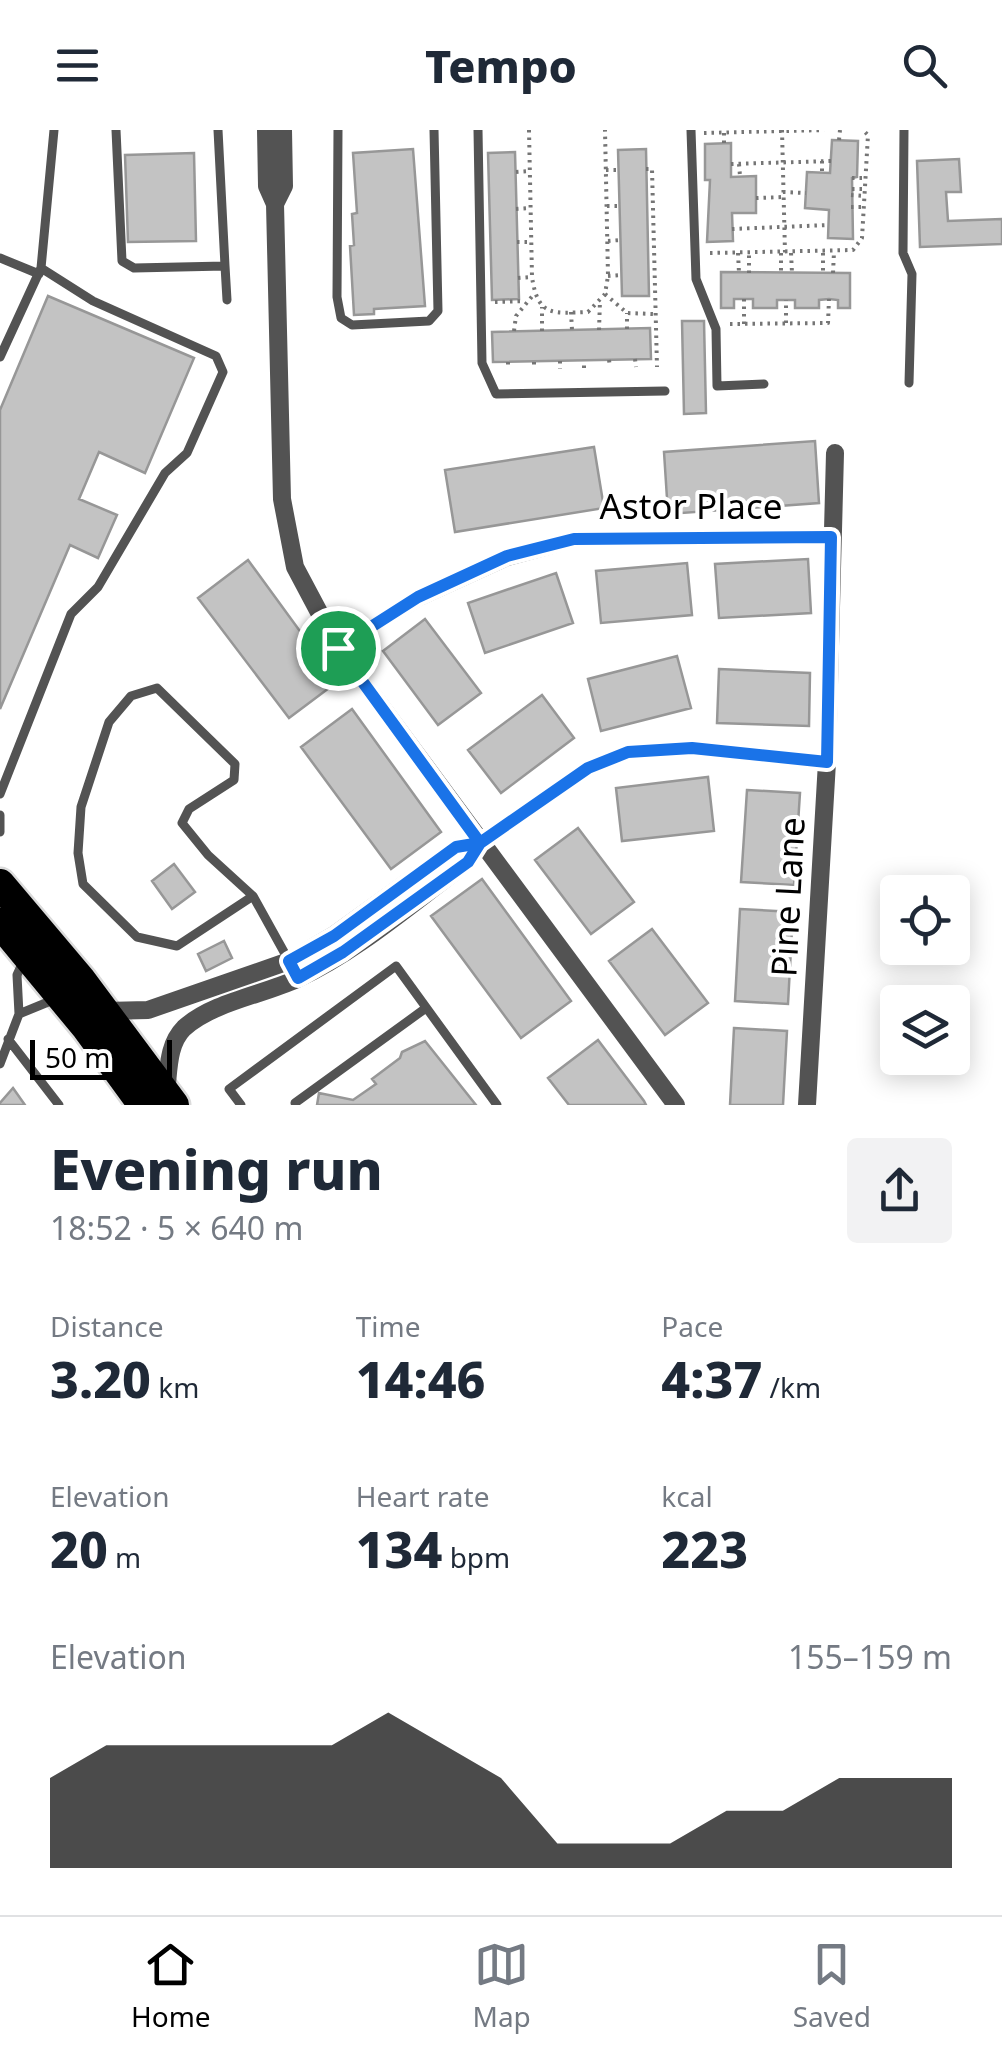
<!DOCTYPE html>
<html lang="en">
<head>
<meta charset="utf-8">
<style>
	body { margin:0; font-family:"Noto Sans",sans-serif; background:#f2f2f3; color:#1f2937; height:100vh; display:flex; flex-direction:column; font-size:38px; white-space:nowrap }
	* { box-sizing:border-box; margin:0 }
	p { font-size:32px; color:#747a83 }
	.icon { flex:none; width:55px; height:55px; fill:none; stroke:currentColor; stroke-width:2; stroke-linecap:round; stroke-linejoin:round }
	.map { position:relative; height:975px; overflow:hidden }
	.details { display:flex; flex-direction:column; background:#fff; flex:1 }
	.details>* { flex:none }
	.buttons { position:absolute; left:880px; top:745px; display:grid; gap:20px }
	.buttons a { display:grid; place-items:center; width:90px; height:90px; border-radius:10px; background:#fff; box-shadow:0 5px 25px #0003; font-size:50px }
	.scale { position:absolute; left:30px; bottom:25px; width:142px; box-sizing:border-box; padding-left:10px; border:5px solid #000; border-top:0; font-size:28px; line-height:35px; white-space:nowrap; color:#000; -webkit-text-stroke:8px #fff; paint-order:stroke }
	.pin { position:absolute; display:grid; place-items:center; width:85px; height:85px; color:#fff; margin:-42px; border:5px solid #fff; border-radius:50%; box-shadow:0 2px 10px #0007 }
	.round { display:grid; place-items:center; flex:none; width:105px; height:105px; border-radius:10px; background:#f2f2f3 }
	.headline { display:flex; align-items:center; justify-content:space-between; height:170px; padding:0 50px }
	h1 { font-size:55px; font-weight:800; line-height:75px }
	.metrics { display:grid; grid-template-columns:repeat(3,1fr); gap:15px; height:170px; padding:10px 50px }
	.metrics div { display:grid; align-content:center }
	.metrics b { font-size:50px; font-weight:800 }
	.metrics small { font-size:28px; font-weight:400 }
	.metrics p { font-size:28px }
	.chart { height:280px; padding:20px 50px }
	.chart p { display:flex; justify-content:space-between }
	.chart svg { width:100%; height:180px; margin-top:10px; fill:#000; opacity:.7 }
	header { display:flex; justify-content:space-between; align-items:center; height:130px; padding:0 50px; background:#fff; font-size:45px; font-weight:800 }
	.tabs { display:flex; justify-content:space-around; align-items:center; height:140px; border-top:2px solid #e0e1e3; background:#fff; font-size:28px; color:#747a83 }
	.tabs a { display:grid; justify-items:center; gap:5px }
	.tabs .active { color:#000 }
	.map>svg:first-child { display:block }
	.building { fill:#c3c3c3; stroke:#979797; stroke-width:2.5 }
	.lines { fill:none; stroke-linecap:round; stroke-linejoin:round }
	.highway-casing { stroke:#dbdbdb; stroke-width:35 }
	.path { stroke:#757575; stroke-width:4; stroke-dasharray:2.5 5; stroke-linecap:butt }
	.lane { stroke:#535353; stroke-width:9 }
	.street { stroke:#535353; stroke-width:18 }
	.highway { stroke:#000; stroke-width:30 }
	.route-casing { stroke:#fff; stroke-width:20 }
	.route { stroke:#1a73e8; stroke-width:12 }
	.labels { text-anchor:middle; dominant-baseline:central; stroke-width:8; stroke-linejoin:round; paint-order:stroke }
	.street-label { font-size:35px; fill:#000; stroke:#fff }
</style>
</head>
<body>
<header><svg class="icon" aria-label="menu" viewBox="0 0 24 24"><path d="M4 6h16M4 12h16M4 18h16"/></svg>Tempo<svg class="icon" aria-label="search" viewBox="0 0 24 24"><circle cx="10" cy="10" r="6"/><path d="M15 15l6 6"/></svg></header>
<div class="map">
<svg width="1002" height="975" viewBox="0 0 1002 975">
	<rect width="100%" height="100%" fill="#fff"/>
	<path class="building" d="M832,10L858,11L857,47L852,48L853,109L828,108L829,80L805,78L807,42L830,43Z
		M731,13V47L756,46V83H732L733,111L707,112L710,50H705V14Z
		M413,19L425,176L374,179V184L354,185L350,116L354,115L352,84L357,83L353,23Z
		M646,19L649,166H622L618,20Z
		M515,22L519,169L492,170L488,23Z
		M194,23L196,111L128,112L125,25Z
		M959,29L961,62H946L948,91L1002,89V114L920,117L917,31Z
		M721,142L850,143V178H838V170L829,169L819,170V178H795V170H777V178H753V169H734V178H721Z
		M48,166L194,228L145,343L99,322L79,369L117,385L98,428L70,415L0,579V280Z
		M682,191H704L706,283L684,284Z
		M650,198L651,229L493,232L492,202Z
		M815,311L819,373L668,384L664,322Z
		M594,317L604,378L455,402L445,340Z
		M808,429L811,483L719,488L715,434Z
		M248,430L337,552L289,588L198,468Z
		M687,433L692,485L601,493L596,441Z
		M556,443L573,493L485,523L468,473Z
		M425,489L481,563L438,595L383,521Z
		M677,526L691,578L601,601L588,549Z
		M719,539L810,543L809,596L717,593Z
		M542,565L574,608L501,663L468,620Z
		M352,579L441,702L391,739L301,617Z
		M708,647L714,701L622,711L616,658Z
		M747,660L800,663L794,755L741,752Z
		M578,698L634,772L591,804L535,730Z
		M174,734L195,762L172,779L152,751Z
		M482,749L571,871L521,908L431,786Z
		M740,779L793,782L788,874L735,871Z
		M652,799L708,873L665,905L609,831Z
		M224,811L232,828L206,841L198,824Z
		M734,898L787,901L783,975H730Z
		M598,910L644,971L646,975H569L548,948Z
		M425,911L476,975H317L319,963L353,970L376,954L372,949L400,928L402,922Z
		M13,958L25,975H0V973Z"/>
	<g class="lines">
		<defs>
			<path id="highway" d="M0,754L81,850L174,975
				M0,793L86,897L143,975"/>
		</defs>
		<use href="#highway" class="highway-casing"/>
		<path class="path" d="M529,0L532,147C538,188 554,183 588,182L605,164L608,146L605,0
			M782,0L785,123
			M704,3L824,0
			M724,3V14
			M839,10L840,0
			M822,31V42
			M731,34L831,31
			M739,34L740,46
			M646,39H652L657,237
			M606,40H619
			M516,42L530,41
			M852,48H865
			M852,59H864
			M783,62L806,63
			M851,65L864,66
			M756,68L784,67
			M607,76H620
			M851,77H863
			M516,79L531,78
			M732,99L828,95
			M608,111L620,110
			M517,112H531
			M710,123L853,120L862,108L868,5L863,0
			M738,123L739,143
			M781,123V143
			M791,123L792,143
			M823,123V143
			M749,143V123
			M833,143L834,122
			M608,146L621,145
			M518,148L532,147
			M605,164L627,183L653,184
			M495,172L525,171
			M571,182L572,200
			M786,193V170
			M730,194L828,193L829,169
			M744,194V169
			M627,199V183
			M599,200L600,171
			M514,201L516,186L534,164
			M542,201V177
			M635,229L636,237
			M609,230L610,237
			M560,231V239
			M508,232V239
			M534,232V239
			M584,238V231"/>
		<path class="lane" d="M116,0L122,131L134,138L225,136L218,0
			M338,0L337,167L341,188L352,195L429,191L438,181L434,0
			M478,0L482,233L496,264L665,261
			M691,0L696,149L716,199L717,256L764,254
			M904,0L903,123L912,144L909,253
			M0,128L39,144
			M225,136L227,170
			M0,227L41,138L54,0
			M0,664L71,484L98,457L165,343L187,323L223,242L216,226L93,171L41,138
			M0,685V702
			M253,766L177,816L137,807L83,754L78,723L81,677L109,592L131,566L157,558L235,634L234,650L189,679L182,693L208,725L253,766L289,831
			M19,884L53,870
			M8,909L59,975
			M0,934L19,884L17,845L23,832
			M295,973L426,878
			M241,975L229,959L396,836L497,975"/>
		<path class="street" d="M266,0L267,56L275,74L282,369L295,437L338,518L676,975
			M275,74L284,56L283,0
			M338,518L419,467L507,427L574,409L831,407
			M105,881L148,880L289,831L334,805L456,717L480,713
			M166,963C169,941 167,915 184,898C213,872 262,865 297,849C358,821 413,772 468,732L480,713L588,638L628,622L692,618L827,632
			M807,975L827,632L835,323"/>
		<use href="#highway" class="highway"/>
	</g>
	<g class="lines">
		<defs>
			<path id="route" d="M338,518L480,713L456,717L334,806L289,831L298,848L343,822L468,732L480,713L588,638L628,622L692,618L827,632L831,407L574,409L507,426L418,467L338,518"/>
		</defs>
		<use href="#route" class="route-casing"/>
		<use href="#route" class="route"/>
	</g>
	<g class="labels">
		<g class="street-label">
			<text x="691" y="375">Astor Place</text>
			<text transform="translate(787 767) rotate(-87)">Pine Lane</text>
		</g>
	</g>
</svg>
<div class="buttons">
<a><svg class="icon" aria-label="locate" viewBox="0 0 24 24"><circle cx="12" cy="12" r="6"/><path d="M12 2v4M12 18v4M2 12h4M18 12h4"/></svg></a>
<a><svg class="icon" aria-label="layers" viewBox="0 0 24 24"><path d="M12 4l9 5-9 5-9-5zM3 14l9 5 9-5"/></svg></a>
</div>
<div class="scale">50 m</div>
<div class="pin" style="left:338px;top:518px;background:#1e9e55"><svg class="icon" aria-label="arrive" viewBox="0 0 24 24"><path d="M6 21V4h12l-3 4 3 4H6"/></svg></div>
</div>
<section class="details">
<div class="headline"><div><h1>Evening run</h1><p>18:52 · 5 × 640 m</p></div><a class="round"><svg class="icon" aria-label="share" viewBox="0 0 24 24"><path d="M12 15V3M7 8l5-5 5 5M5 13v7h14v-7"/></svg></a></div>
<div class="metrics">
<div><p>Distance</p><b>3.20<small> km</small></b></div>
<div><p>Time</p><b>14:46</b></div>
<div><p>Pace</p><b>4:37<small> /km</small></b></div>
</div>
<div class="metrics">
<div><p>Elevation</p><b>20<small> m</small></b></div>
<div><p>Heart rate</p><b>134<small> bpm</small></b></div>
<div><p>kcal</p><b>223</b></div>
</div>
<div class="chart"><p><span>Elevation</span>155–159 m</p>
<svg viewBox="0 0 160 44" preserveAspectRatio="none"><path d="M0 44V22L10 14L20 14L30 14L40 14L50 14L60 6L70 14L80 22L90 38L100 38L110 38L120 30L130 30L140 22L150 22L160 22V44z"/></svg>
</div>
</section>
<nav class="tabs">
<a class="active"><svg class="icon" aria-label="home" viewBox="0 0 24 24"><path d="M3 11l9-7 9 7M6 9v11h12V9"/></svg>Home</a>
<a><svg class="icon" aria-label="map" viewBox="0 0 24 24"><path d="M3 6l6-2 6 2 6-2v14l-6 2-6-2-6 2zM9 4v14M15 6v14"/></svg>Map</a>
<a><svg class="icon" aria-label="saved" viewBox="0 0 24 24"><path d="M7 4h10v16l-5-4-5 4z"/></svg>Saved</a>
</nav>
</body>
</html>
